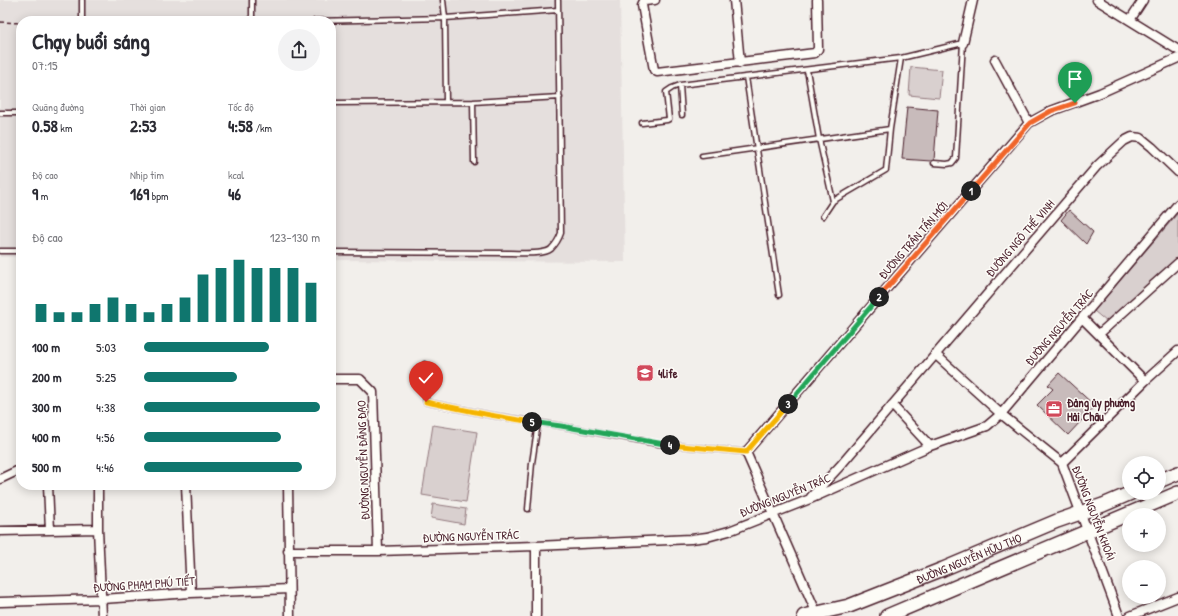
<!DOCTYPE html>
<html lang="vi">
<head>
<meta charset="utf-8">
<style>
	body { margin:0; font-family:"Patrick Hand",sans-serif; background:#f2f2f3; color:#2b2b33; height:100vh; display:flex; flex-direction:column; font-size:15px; white-space:nowrap }
	* { box-sizing:border-box; margin:0 }
	p { font-size:13px; color:#7c7c81 }
	.icon { flex:none; width:22px; height:22px; fill:none; stroke:currentColor; stroke-width:2; stroke-linecap:round; stroke-linejoin:round }
	.map { position:relative; flex:1; overflow:hidden }
	.panel { position:absolute; left:16px; top:16px; width:320px; height:474px; display:flex; flex-direction:column; background:#fff; border-radius:16px; box-shadow:0 2px 10px #0003 }
	.panel>* { flex:none }
	.fabs { position:absolute; left:1122px; top:456px; display:grid; gap:8px }
	.fabs a { display:grid; place-items:center; width:44px; height:44px; border-radius:50%; background:#fff; box-shadow:0 2px 10px #0003; font-size:20px }
	.pin { position:absolute; display:grid; place-items:center; width:34px; height:34px; color:#fff; margin:-41px -17px; border-radius:50% 50% 50% 0; rotate:-45deg; box-shadow:0 0 4px #0007 }
	.pin .icon { rotate:45deg }
	.km { position:absolute; width:20px; height:20px; margin:-10px; border-radius:50%; background:#222; color:#fff; font-size:11px; line-height:20px; text-align:center }
	.round { display:grid; place-items:center; flex:none; width:42px; height:42px; border-radius:21px; background:#f2f2f3 }
	.headline { display:flex; align-items:center; justify-content:space-between; height:68px; padding:0 16px }
	h1 { font-size:22px; font-weight:700; line-height:30px }
	.metrics { display:grid; grid-template-columns:repeat(3,1fr); gap:6px; height:68px; padding:4px 16px }
	.metrics div { display:grid; align-content:center }
	.metrics b { font-size:17px; font-weight:700 }
	.metrics small { font-size:11px; font-weight:400 }
	.metrics p { font-size:11px }
	.chart { height:112px; padding:8px 16px }
	.chart p { display:flex; justify-content:space-between }
	.chart svg { width:100%; height:72px; margin-top:4px; stroke:#0f766e; stroke-width:6 }
	ul { padding:0 16px; list-style:none; font-size:13px }
	li { display:grid; grid-template-columns:64px 48px 1fr; align-items:center; height:30px }
	li i { height:10px; border-radius:5px; background:#0f766e }
	.map>svg:first-child { display:block }
	.built { fill:#e5dfdd }
	.green { fill:#d9d0cf; stroke:#92787d }
	.building { fill:#c8bbbb; stroke:#4a1f2b }
	.lines { fill:none; stroke-linecap:round; stroke-linejoin:round }
	.service-casing { stroke:#4a1f2b; stroke-width:7 }
	.minor-casing { stroke:#4a1f2b; stroke-width:11 }
	.primary-casing { stroke:#4a1f2b; stroke-width:16 }
	.path { stroke:#4a1f2b; stroke-width:1.5; stroke-dasharray:4 3; stroke-linecap:butt }
	.service { stroke:#fdfcf7; stroke-width:4 }
	.minor { stroke:#fdfcf7; stroke-width:8 }
	.primary { stroke:#fdfcf7; stroke-width:13 }
	.split-1-casing { stroke:#fff; stroke-width:8 }
	.split-2-casing { stroke:#fff; stroke-width:8 }
	.split-3-casing { stroke:#fff; stroke-width:8 }
	.split-4-casing { stroke:#fff; stroke-width:8 }
	.split-5-casing { stroke:#fff; stroke-width:8 }
	.split-6-casing { stroke:#fff; stroke-width:8 }
	.split-1 { stroke:#f0652b; stroke-width:5 }
	.split-2 { stroke:#f0652b; stroke-width:5 }
	.split-3 { stroke:#22a559; stroke-width:5 }
	.split-4 { stroke:#f5b400; stroke-width:5 }
	.split-5 { stroke:#22a559; stroke-width:5 }
	.split-6 { stroke:#f5b400; stroke-width:5 }
	.labels { text-anchor:middle; dominant-baseline:central; stroke-width:3; stroke-linejoin:round; paint-order:stroke }
	.street-label { font-size:12px; fill:#4a1f2b; stroke:#fdfcf7 }
	.poi-label { font-size:12px; font-weight:bold; fill:#4a1f2b; stroke:#fdfcf7; text-anchor:start }
</style>
</head>
<body>
<div class="map">
<svg width="1178" height="616" viewBox="0 0 1178 616">
	<rect width="100%" height="100%" fill="#f2efeb"/>
	<filter id="ink" filterUnits="userSpaceOnUse"><feTurbulence type="fractalNoise" baseFrequency=".025" numOctaves="2"/><feDisplacementMap in="SourceGraphic" scale="8" xChannelSelector="R" yChannelSelector="G"/><feConvolveMatrix kernelMatrix="1 2 1 2 8 2 1 2 1" color-interpolation-filters="sRGB"/></filter>
	<g filter="url(#ink)">
		<path class="built" d="M0,0H620L625,262L331,260V21H21V257H0Z"/>
		<path class="green" d="M911,67L942,70L939,98L909,95Z
			M1178,213V257L1107,322L1094,311Z
			M433,425L477,432L466,502L422,495Z
			M433,504L466,509L464,524L431,518Z"/>
		<path class="building" d="M907,107L938,110L934,160L931,161L902,159Z
			M1069,210L1093,232L1086,244L1061,220Z
			M1059,373L1095,406L1068,435L1037,405L1053,389L1048,385Z"/>
		<g class="lines">
			<defs>
				<path id="service" d="M82,0V21
					M252,0V21
					M443,0L445,18L558,10
					M315,21L445,18L446,102
					M807,70L819,139L833,201L823,216
					M746,77L779,295
					M680,85L682,115
					M473,102L474,162
					M331,103L473,102L560,97
					M0,113H21
					M642,123L667,120L669,119L666,92L672,88L680,85L901,58L963,43L956,158L952,163L947,164L934,163
					M702,156L890,129
					M833,201L886,170L890,129L901,58
					M0,251H21
					M331,252L511,253C521,253 544,255 551,249C556,244 559,239 561,233L558,0
					M425,364L426,402L490,415L561,426L659,444L746,452
					M528,509L532,463L538,423"/>
				<path id="minor" d="M655,0L644,1L642,5L654,70L657,72L815,53L818,49L817,0
					M734,0L740,63
					M1097,0L1178,50
					M1130,20L1143,0
					M963,43L973,0
					M995,60L1029,123
					M1082,318L1145,381
					M1099,334L1178,263
					M935,354L1001,414L1062,463L1119,616
					M331,379H360L373,392L378,551
					M892,405L930,446
					M1062,463L1145,381L1178,351
					M0,479L21,469
					M48,485L50,530
					M98,485V529L102,616
					M186,485L191,593
					M288,485L290,616
					M811,497L840,466L1097,166L1124,141L1132,137L1141,138L1152,147L1178,172
					M0,531L98,529
					M536,546V616
					M288,551H378L536,546L691,539L707,537L729,531L810,499L930,446L987,426L1001,414L1178,204
					M0,602L102,599L191,593L289,589
					M817,614L746,452L1029,123L1051,111L1100,93L1178,58
					M1130,616L1178,597"/>
				<g id="primary">
					<path d="M1159,481L1178,473"/>
					<path id="s1" d="M804,616L849,606L943,569L1057,521L1103,505L1131,493"/>
					<path d="M887,616L1178,493"/>
				</g>
			</defs>
			<use href="#service" class="service-casing"/>
			<use href="#minor" class="minor-casing"/>
			<use href="#primary" class="primary-casing"/>
			<path class="path" d="M0,22L21,23"/>
			<use href="#service" class="service"/>
			<use href="#minor" class="minor"/>
			<use href="#primary" class="primary"/>
		</g>
	</g>
	<g class="lines" filter="url(#ink)">
		<defs>
			<path id="split-1" d="M971,191L1030,123L1051,111L1075,103"/>
			<path id="split-2" d="M879,297L971,191"/>
			<path id="split-3" d="M788,404L879,297"/>
			<path id="split-4" d="M670,445L746,452L788,404"/>
			<path id="split-5" d="M532,422L561,426L670,445"/>
			<path id="split-6" d="M426,402L490,415L532,422"/>
		</defs>
		<use href="#split-1" class="split-1-casing"/>
		<use href="#split-2" class="split-2-casing"/>
		<use href="#split-3" class="split-3-casing"/>
		<use href="#split-4" class="split-4-casing"/>
		<use href="#split-5" class="split-5-casing"/>
		<use href="#split-6" class="split-6-casing"/>
		<use href="#split-1" class="split-1"/>
		<use href="#split-2" class="split-2"/>
		<use href="#split-3" class="split-3"/>
		<use href="#split-4" class="split-4"/>
		<use href="#split-5" class="split-5"/>
		<use href="#split-6" class="split-6"/>
	</g>
	<defs>
		<symbol id="school-square" viewBox="-11 -11 22 22"><rect x="-9" y="-9" width="18" height="18" rx="4" fill="#d1495b" stroke="#fdfcf7"/><path d="M0-5L7-2L0 1L-7-2ZM-4 1L0 2.5L4 1V4Q0 6-4 4Z" fill="#fff"/></symbol>
		<symbol id="office-square" viewBox="-11 -11 22 22"><rect x="-9" y="-9" width="18" height="18" rx="4" fill="#d1495b" stroke="#fdfcf7"/><path d="M-6-3h4V-5.5h4V-3h4V5H-6ZM-1-4.5V-3h2v-1.5ZM-6 0V1H6V0Z" fill="#fff"/></symbol>
	</defs>
	<g fill-rule="evenodd">
		<use href="#school-square" x="635" y="363" width="20" height="20"/>
		<use href="#office-square" x="1044" y="399" width="20" height="20"/>
	</g>
	<g class="labels">
		<g class="street-label">
			<text transform="translate(1020 238) rotate(-49)">ĐƯỜNG NGÔ THẾ VINH</text>
			<text transform="translate(913 240) rotate(-49)">ĐƯỜNG TRẦN TẤN MỚI</text>
			<text transform="translate(1059 327) rotate(-49)">ĐƯỜNG NGUYỄN TRÁC</text>
			<text transform="translate(363 460) rotate(-92)">ĐƯỜNG NGUYỄN ĐĂNG ĐẠO</text>
			<text transform="translate(785 495) rotate(-22)">ĐƯỜNG NGUYỄN TRÁC</text>
			<text transform="translate(1094 513) rotate(69)">ĐƯỜNG NGUYỄN KHOÁI</text>
			<text transform="translate(471 536) rotate(-2)">ĐƯỜNG NGUYỄN TRÁC</text>
			<text stroke="none"><textPath href="#s1" startOffset="175">ĐƯỜNG NGUYỄN HỮU THỌ</textPath></text>
			<text transform="translate(144 584) rotate(-4)">ĐƯỜNG PHẠM PHÚ TIẾT</text>
		</g>
		<g class="poi-label">
			<text x="658" y="373">4life</text>
			<text x="1067" y="402">Đảng ủy phường<tspan x="1067" dy="14">Hải Châu</tspan></text>
		</g>
	</g>
</svg>
<div class="fabs">
<a><svg class="icon" aria-label="locate" viewBox="0 0 24 24"><circle cx="12" cy="12" r="6"/><path d="M12 2v4M12 18v4M2 12h4M18 12h4"/></svg></a>
<a>+</a>
<a>−</a>
</div>
<div class="pin" style="left:1075px;top:103px;background:#1e9e55"><svg class="icon" aria-label="arrive" viewBox="0 0 24 24"><path d="M6 21V4h12l-3 4 3 4H6"/></svg></div>
<div class="pin" style="left:426px;top:402px;background:#d93025"><svg class="icon" aria-label="check" viewBox="0 0 24 24"><path d="M5 12l5 5 9-10"/></svg></div>
<b class="km" style="left:971px;top:191px">1</b>
<b class="km" style="left:879px;top:297px">2</b>
<b class="km" style="left:788px;top:404px">3</b>
<b class="km" style="left:670px;top:445px">4</b>
<b class="km" style="left:532px;top:422px">5</b>
<section class="panel">
<div class="headline"><div><h1>Chạy buổi sáng</h1><p>07:15</p></div><a class="round"><svg class="icon" aria-label="share" viewBox="0 0 24 24"><path d="M12 15V3M7 8l5-5 5 5M5 13v7h14v-7"/></svg></a></div>
<div class="metrics">
<div><p>Quãng đường</p><b>0.58<small> km</small></b></div>
<div><p>Thời gian</p><b>2:53</b></div>
<div><p>Tốc độ</p><b>4:58<small> /km</small></b></div>
</div>
<div class="metrics">
<div><p>Độ cao</p><b>9<small> m</small></b></div>
<div><p>Nhịp tim</p><b>169<small> bpm</small></b></div>
<div><p>kcal</p><b>46</b></div>
</div>
<div class="chart"><p><span>Độ cao</span>123–130 m</p>
<svg viewBox="0 0 160 44" preserveAspectRatio="none"><path d="M5 44V33M15 44V38M25 44V38M35 44V33M45 44V29M55 44V33M65 44V38M75 44V33M85 44V29M95 44V15M105 44V11M115 44V6M125 44V11M135 44V11M145 44V11M155 44V20"/></svg>
</div>
<ul>
<li><b>100 m</b>5:03<i style="width:71%"></i></li>
<li><b>200 m</b>5:25<i style="width:53%"></i></li>
<li><b>300 m</b>4:38<i style="width:100%"></i></li>
<li><b>400 m</b>4:56<i style="width:78%"></i></li>
<li><b>500 m</b>4:46<i style="width:90%"></i></li>
</ul>
</section>
</div>
</body>
</html>
